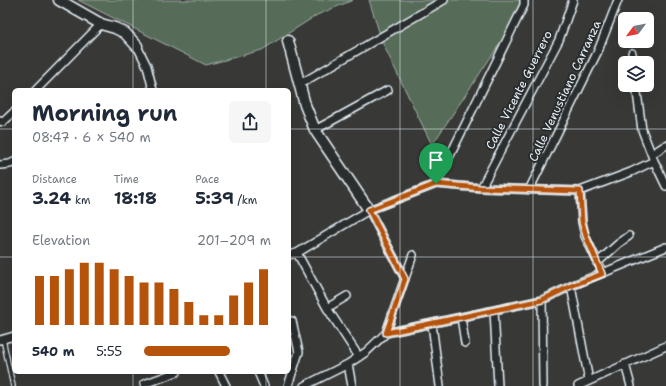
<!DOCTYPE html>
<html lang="en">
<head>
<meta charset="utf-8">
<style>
	body { margin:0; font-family:"Shantell Sans",sans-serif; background:#f6f6f7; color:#1f2937; height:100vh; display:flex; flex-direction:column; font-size:15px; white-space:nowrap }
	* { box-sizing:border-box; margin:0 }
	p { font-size:13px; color:#747a83 }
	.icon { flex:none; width:22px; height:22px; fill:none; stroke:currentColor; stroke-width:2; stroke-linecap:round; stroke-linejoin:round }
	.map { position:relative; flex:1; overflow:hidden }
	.details { position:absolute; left:12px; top:88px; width:279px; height:286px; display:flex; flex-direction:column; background:#fff; border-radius:6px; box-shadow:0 4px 16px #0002 }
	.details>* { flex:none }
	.needle { width:26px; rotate:238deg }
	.tools { position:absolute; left:618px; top:12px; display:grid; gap:8px }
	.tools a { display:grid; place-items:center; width:36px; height:36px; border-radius:6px; background:#fff; box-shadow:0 4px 16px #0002; font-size:20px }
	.pin { position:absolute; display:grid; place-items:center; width:34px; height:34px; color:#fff; margin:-41px -17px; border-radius:50% 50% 50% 0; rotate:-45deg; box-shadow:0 0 4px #0007 }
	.pin .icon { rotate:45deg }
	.round { display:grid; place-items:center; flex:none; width:42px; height:42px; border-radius:6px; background:#f6f6f7 }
	.summary { display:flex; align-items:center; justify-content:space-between; height:68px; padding:0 20px }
	h1 { font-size:22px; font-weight:700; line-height:30px }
	.metrics { display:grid; grid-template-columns:repeat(3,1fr); gap:6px; height:68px; padding:4px 20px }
	.metrics div { display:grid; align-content:center }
	.metrics b { font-size:17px; font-weight:700 }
	.metrics small { font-size:11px; font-weight:400 }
	.metrics p { font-size:11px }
	.chart { height:112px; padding:8px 20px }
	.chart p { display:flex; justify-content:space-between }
	.chart svg { width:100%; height:72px; margin-top:4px; stroke:#b45309; stroke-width:6 }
	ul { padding:0 20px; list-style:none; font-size:13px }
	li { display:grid; grid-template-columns:64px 48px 1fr; align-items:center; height:30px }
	li i { height:10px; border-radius:5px; background:#b45309 }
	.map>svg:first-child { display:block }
	.green { fill:#576c58; stroke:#a0aea8 }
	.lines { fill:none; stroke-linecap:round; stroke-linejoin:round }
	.lane-casing { stroke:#e8f1f8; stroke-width:6 }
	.street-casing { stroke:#e8f1f8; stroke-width:10 }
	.secondary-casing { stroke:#e8f1f8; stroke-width:13 }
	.lane { stroke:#2a2d2e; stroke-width:3.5 }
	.street { stroke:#2a2d2e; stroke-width:7 }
	.secondary { stroke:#2a2d2e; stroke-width:10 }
	.route-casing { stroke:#fff; stroke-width:8 }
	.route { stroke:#b45309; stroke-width:5 }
	.grid { fill:none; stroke:#e8f1f8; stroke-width:1; stroke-opacity:0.55 }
	.labels { text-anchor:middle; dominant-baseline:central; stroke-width:4; stroke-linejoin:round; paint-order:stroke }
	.street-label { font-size:12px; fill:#e8f1f8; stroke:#2a2d2e }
</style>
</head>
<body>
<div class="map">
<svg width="666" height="386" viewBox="0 0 666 386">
	<rect width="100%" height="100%" fill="#383936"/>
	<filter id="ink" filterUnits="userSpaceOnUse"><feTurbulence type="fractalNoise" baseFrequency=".025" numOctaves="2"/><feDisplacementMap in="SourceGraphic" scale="8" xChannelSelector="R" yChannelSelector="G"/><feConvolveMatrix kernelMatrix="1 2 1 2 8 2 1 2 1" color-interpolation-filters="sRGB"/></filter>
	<g filter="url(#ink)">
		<path class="green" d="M78,0H353L317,15L262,50L206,65Z
			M369,0H529L432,145L383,44Z"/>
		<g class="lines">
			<defs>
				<path id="lane" d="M3,339L13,386"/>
				<path id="street" d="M137,46L147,66L153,90
					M632,53L633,63
					M300,84L444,0
					M636,85L642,130L654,161L666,186
					M36,90L101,24
					M0,121L3,122L14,112
					M315,130L388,90
					M652,154L666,145
					M0,165L10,164L14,162
					M436,184L524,5V0
					M481,188L559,40L573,0
					M529,190L598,51L618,0
					M580,191L582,222L585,236L603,273
					M369,210L405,279
					M297,253L327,308L359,357
					M289,255L297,253L369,210L436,184L481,188L580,191L631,172L654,161
					M597,263L618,244L629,236
					M571,286L589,381
					M542,300L543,386
					M327,308L347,296
					M494,310L498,386
					M461,317L465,343
					M432,324L440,386
					M386,333L413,255
					M0,340L14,336
					M348,364L352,386
					M625,364L631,386
					M219,372L226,386
					M258,372L264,386
					M144,384L177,372
					M288,386L299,352L292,321
					M304,386L348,364L366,352L386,333L542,300L571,286L666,247
					M578,386L666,346"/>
				<path id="secondary" d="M59,0L101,24L115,28L125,33L137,46
					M288,41L305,105L315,130L369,210"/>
			</defs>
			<use href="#lane" class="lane-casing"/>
			<use href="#street" class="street-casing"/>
			<use href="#secondary" class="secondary-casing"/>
			<use href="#lane" class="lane"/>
			<use href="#street" class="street"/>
			<use href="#secondary" class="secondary"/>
		</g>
	</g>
	<g class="lines" filter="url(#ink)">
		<defs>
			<path id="route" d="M436,184L481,188L580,191L582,222L586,236L602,274L571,286L542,300L386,333L405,279L369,210Z"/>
		</defs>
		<use href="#route" class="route-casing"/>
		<use href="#route" class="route"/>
	</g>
	<path class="grid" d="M133,0V90M266,0V90M400,0V386M533,0V386M0,129H14M289,129H666M0,257H14M289,257H666M133,372V386M266,372V386"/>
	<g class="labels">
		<g class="street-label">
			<text transform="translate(519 90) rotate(-63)">Calle Vicente Guerrero</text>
			<text transform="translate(565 91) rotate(-65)">Calle Venustiano Carranza</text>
		</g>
	</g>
</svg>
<div class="tools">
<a><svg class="needle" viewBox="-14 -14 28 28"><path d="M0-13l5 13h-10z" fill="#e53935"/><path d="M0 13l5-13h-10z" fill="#747a83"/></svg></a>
<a><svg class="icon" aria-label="layers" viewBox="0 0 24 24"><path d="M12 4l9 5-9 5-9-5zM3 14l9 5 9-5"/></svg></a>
</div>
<div class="pin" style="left:436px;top:184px;background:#1e9e55"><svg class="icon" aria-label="arrive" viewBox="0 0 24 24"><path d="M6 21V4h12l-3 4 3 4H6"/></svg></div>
<section class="details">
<div class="summary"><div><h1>Morning run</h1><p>08:47 · 6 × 540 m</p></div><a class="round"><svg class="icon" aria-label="share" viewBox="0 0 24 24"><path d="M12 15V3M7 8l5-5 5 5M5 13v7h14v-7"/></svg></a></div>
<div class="metrics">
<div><p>Distance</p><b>3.24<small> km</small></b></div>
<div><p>Time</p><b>18:18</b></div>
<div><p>Pace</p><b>5:39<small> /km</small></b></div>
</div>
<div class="chart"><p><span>Elevation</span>201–209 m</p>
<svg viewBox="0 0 160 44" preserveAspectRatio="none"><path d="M5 44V14M15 44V14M25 44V10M35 44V6M45 44V6M55 44V10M65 44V14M75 44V18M85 44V18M95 44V22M105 44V30M115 44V38M125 44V38M135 44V26M145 44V18M155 44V10"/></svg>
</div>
<ul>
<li><b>540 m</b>5:55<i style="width:68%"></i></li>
</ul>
</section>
</div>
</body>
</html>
